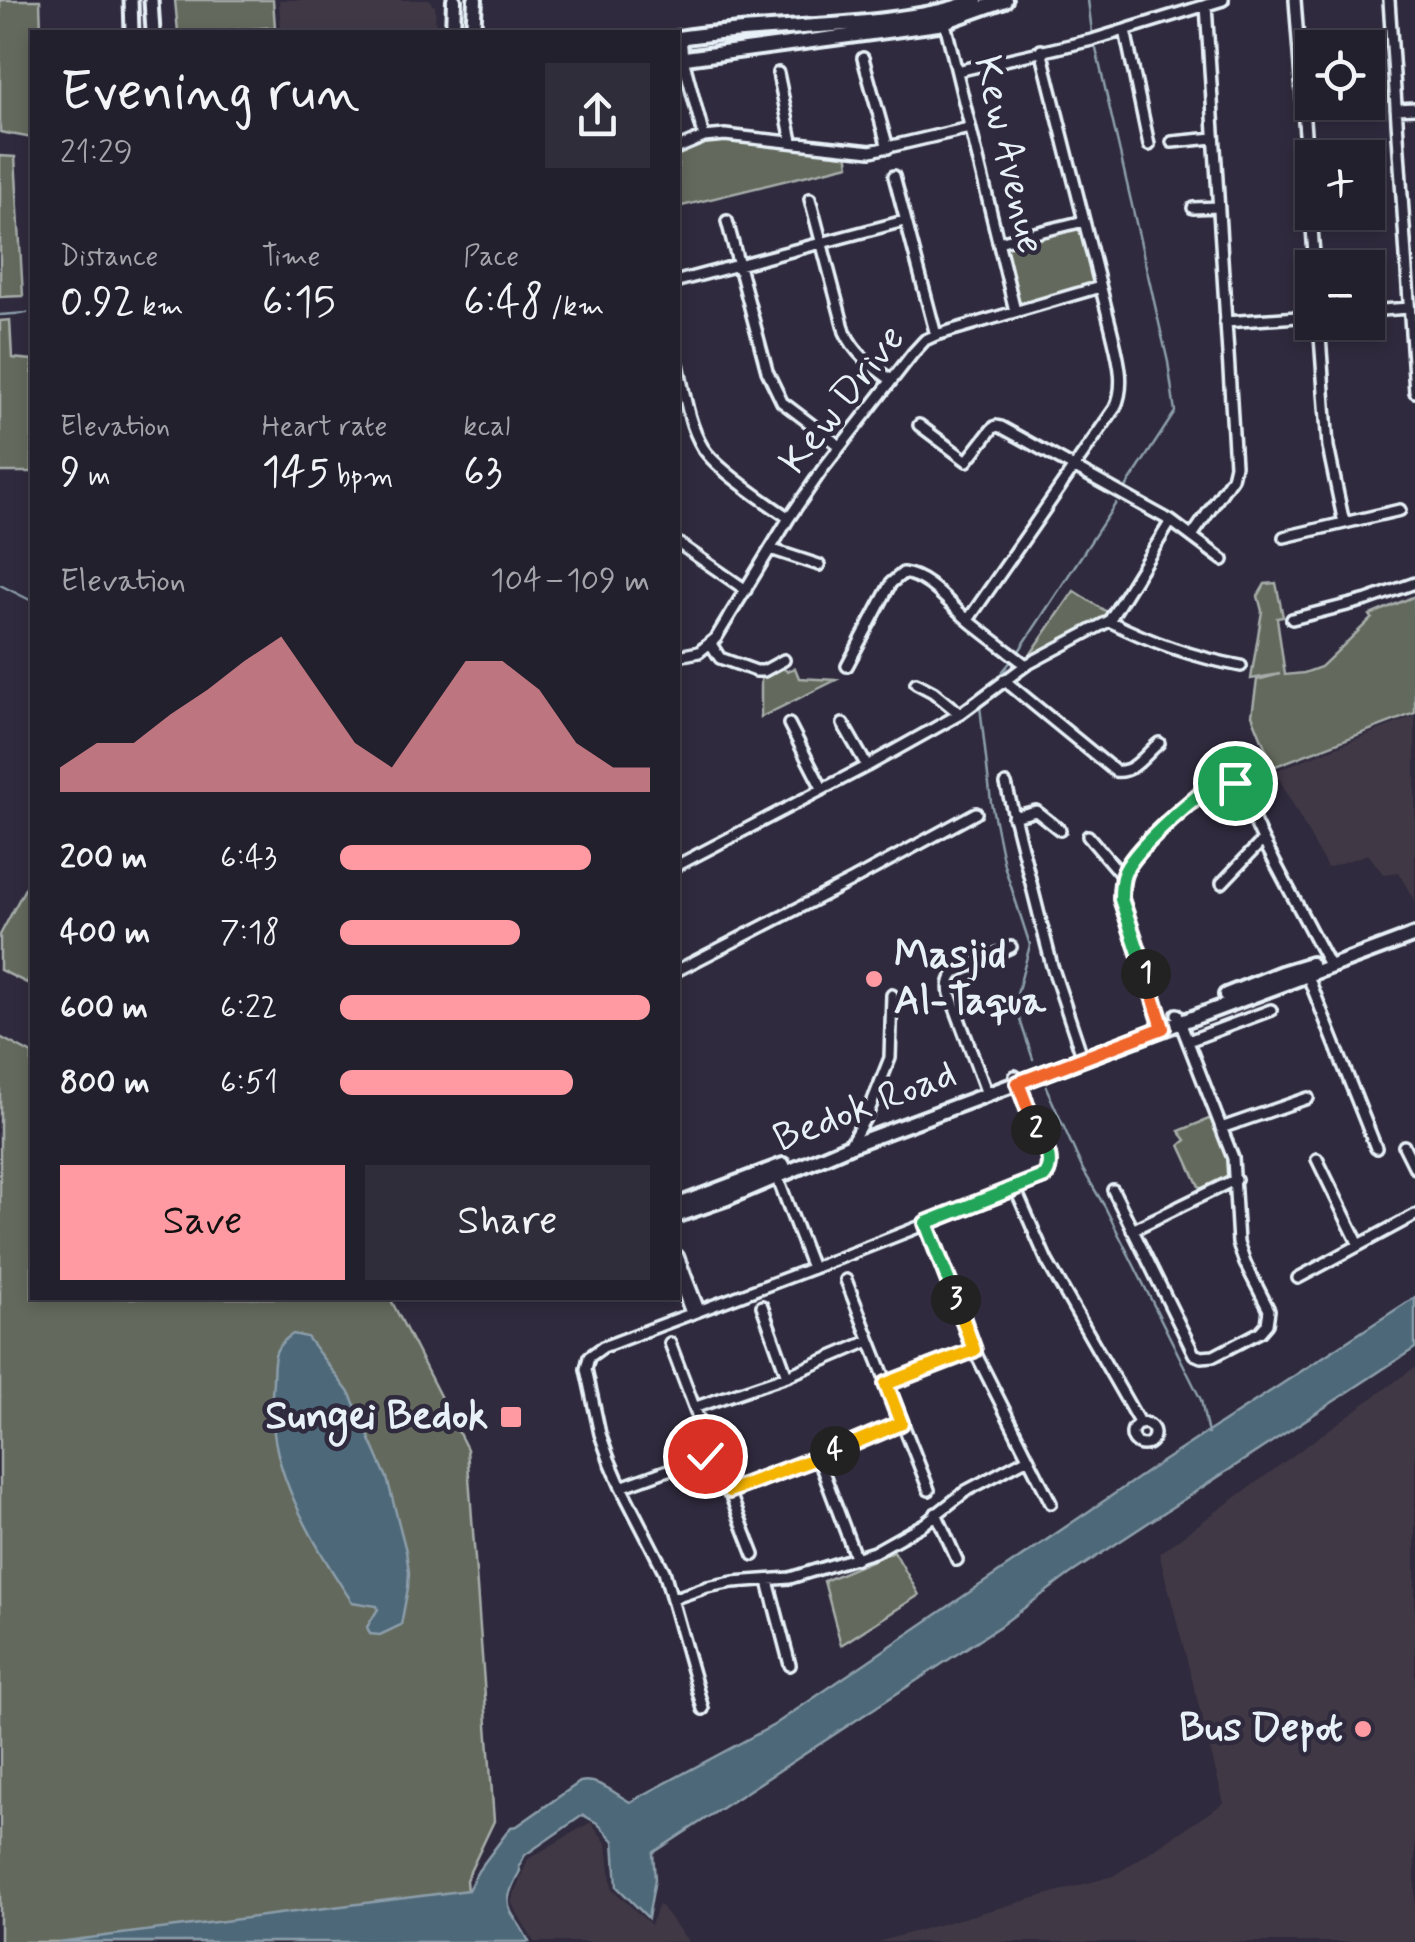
<!DOCTYPE html>
<html lang="en">
<head>
<meta charset="utf-8">
<style>
	body { margin:0; font-family:Mynerve,sans-serif; background:#2f2d3a; color:#f1f3f6; height:100vh; display:flex; flex-direction:column; font-size:38px; white-space:nowrap }
	* { box-sizing:border-box; margin:0 }
	p { font-size:32px; color:#a3a3aa }
	.icon { flex:none; width:55px; height:55px; fill:none; stroke:currentColor; stroke-width:2; stroke-linecap:round; stroke-linejoin:round }
	.map { position:relative; flex:1; overflow:hidden }
	.details { position:absolute; left:30px; top:30px; width:650px; height:1270px; display:flex; flex-direction:column; background:#23202e; border-radius:0px; box-shadow:0 5px 15px #0003,0 0 0 2px #403e4a }
	.details>* { flex:none }
	.tools { position:absolute; left:1295px; top:30px; display:grid; gap:20px }
	.tools a { display:grid; place-items:center; width:90px; height:90px; border-radius:0px; background:#23202e; box-shadow:0 5px 15px #0003,0 0 0 2px #403e4a; font-size:50px }
	.pin { position:absolute; display:grid; place-items:center; width:85px; height:85px; color:#fff; margin:-42px; border:5px solid #fff; border-radius:50%; box-shadow:0 2px 10px #0007 }
	.km { position:absolute; width:50px; height:50px; margin:-25px; border-radius:50%; background:#222; color:#fff; font-size:28px; line-height:50px; text-align:center }
	.round { display:grid; place-items:center; flex:none; width:105px; height:105px; border-radius:0px; background:#2f2d3a }
	.head { display:flex; align-items:center; justify-content:space-between; height:170px; padding:0 30px }
	h1 { font-size:55px; font-weight:600; line-height:75px }
	.metrics { display:grid; grid-template-columns:repeat(3,1fr); gap:15px; height:170px; padding:10px 30px }
	.metrics div { display:grid; align-content:center }
	.metrics b { font-size:42px; font-weight:600 }
	.metrics small { font-size:28px; font-weight:400 }
	.metrics p { font-size:28px }
	.chart { height:280px; padding:20px 30px }
	.chart p { display:flex; justify-content:space-between }
	.chart svg { width:100%; height:180px; margin-top:10px; fill:#ff9aa2; opacity:.7 }
	.cta { display:flex; gap:20px; margin-top:auto; padding:20px 30px }
	.cta a { flex:1; height:115px; border-radius:0px; background:#ff9aa2; color:#111; font-size:40px; font-weight:600; line-height:115px; text-align:center }
	.cta a+a { background:#2f2d3a; color:#f1f3f6 }
	ul { padding:0 30px; list-style:none; font-size:32px }
	li { display:grid; grid-template-columns:160px 120px 1fr; align-items:center; height:75px }
	li i { height:25px; border-radius:12px; background:#ff9aa2 }
	.map>svg:first-child { display:block }
	.built { fill:#403745 }
	.green { fill:#64695b; stroke:#a6adaa; stroke-width:2.5 }
	.water { fill:#4e6778; stroke:#8c9eab; stroke-width:2.5 }
	.lines { fill:none; stroke-linecap:round; stroke-linejoin:round }
	.stream { stroke:#8c9eab; stroke-width:2.5 }
	.minor-casing { stroke:#e8f1f8; stroke-width:16 }
	.tertiary-casing { stroke:#e8f1f8; stroke-width:19 }
	.secondary-casing { stroke:#e8f1f8; stroke-width:20 }
	.minor { stroke:#2f2a3d; stroke-width:9 }
	.tertiary { stroke:#2f2a3d; stroke-width:11 }
	.secondary { stroke:#2f2a3d; stroke-width:12 }
	.split-1-casing { stroke:#fff; stroke-width:20 }
	.split-2-casing { stroke:#fff; stroke-width:20 }
	.split-3-casing { stroke:#fff; stroke-width:20 }
	.split-4-casing { stroke:#fff; stroke-width:20 }
	.split-5-casing { stroke:#fff; stroke-width:20 }
	.split-1 { stroke:#22a559; stroke-width:12 }
	.split-2 { stroke:#f0652b; stroke-width:12 }
	.split-3 { stroke:#22a559; stroke-width:12 }
	.split-4 { stroke:#f5b400; stroke-width:12 }
	.split-5 { stroke:#f5b400; stroke-width:12 }
	.poi-dot { fill:#ff9aa2; stroke:#2f2a3d; stroke-width:4 }
	.labels { text-anchor:middle; dominant-baseline:central; stroke-width:9; stroke-linejoin:round; paint-order:stroke }
	.street-label { font-size:40px; fill:#e8f1f8; stroke:#2f2a3d }
	.poi-label { font-size:40px; font-weight:bold; fill:#e8f1f8; stroke:#2f2a3d; text-anchor:end }
</style>
</head>
<body>
<div class="map">
<svg width="1415" height="1942" viewBox="0 0 1415 1942">
	<rect width="100%" height="100%" fill="#2f2a3d"/>
	<filter id="ink" filterUnits="userSpaceOnUse"><feTurbulence type="fractalNoise" baseFrequency=".01" numOctaves="2"/><feDisplacementMap in="SourceGraphic" scale="20" xChannelSelector="R" yChannelSelector="G"/><feConvolveMatrix kernelMatrix="1 2 1 2 8 2 1 2 1" color-interpolation-filters="sRGB"/></filter>
	<g filter="url(#ink)">
		<path class="built" d="M279,0H431L432,5L435,6L436,32H281Z
			M1415,716V903L1399,872L1383,874L1368,854L1327,868L1275,771Z
			M1415,1367V1942H877L1113,1876L1224,1803L1159,1553Z
			M591,1822L607,1844L612,1889L651,1925L659,1904L689,1942H534L511,1902L528,1859Z"/>
		<path class="green" d="M0,0H40L41,32H32V138L0,132Z
			M175,0H273L275,27L210,32H178Z
			M717,137L847,152L849,165L678,207V150Z
			M0,156L15,157L23,296L0,297Z
			M1080,224L1097,291L1018,308L1002,243Z
			M10,320L12,358L32,360V472H0V321Z
			M1276,583L1283,617L1277,618L1285,675L1304,673L1321,667L1372,618L1370,615L1415,596V713L1273,767L1252,715L1257,680L1280,674L1251,679L1262,611L1258,596L1265,584Z
			M1074,591L1110,614L1106,620L1032,661L1028,658Z
			M781,667L787,671L795,668L799,678L836,680L761,717V677Z
			M29,881L32,882V971L27,983L0,970V935Z
			M0,1037L32,1054V1298H390L467,1449L494,1821L466,1880L471,1942H0Z
			M1214,1117L1230,1158L1233,1177L1202,1193L1180,1145L1186,1140L1179,1131Z
			M894,1551L919,1595L841,1645L824,1581Z"/>
		<path class="water" d="M1415,1297V1348L1070,1574L1000,1626L653,1853L655,1879L648,1918L617,1887L614,1841L597,1823L583,1815L525,1855L519,1866L520,1871C497,1912 513,1908 529,1942H58L468,1890L478,1871L511,1827L517,1826L580,1782C598,1778 614,1793 630,1802L774,1725L1148,1471Z
			M293,1334L307,1337L350,1394L387,1478L406,1551L409,1572L408,1588L401,1625L380,1635L370,1634L367,1627L378,1609L377,1606L352,1602C324,1560 287,1498 277,1450C272,1428 271,1402 273,1380C274,1357 272,1347 293,1334Z"/>
		<g class="lines">
			<path class="stream" d="M1088,0L1092,32
				M1096,49L1168,362L1175,412L1123,492
				M0,315L27,313
				M0,585L32,601
				M1017,654L1116,503
				M980,694L993,683L1012,660
				M980,706L991,802L1004,865L1030,945L1016,998V1008L1033,1059
				M1046,1087L1083,1170L1105,1207L1201,1400L1208,1434"/>
			<defs>
				<path id="minor" d="M1295,0L1315,268
					M1389,0L1415,392
					M944,19L1015,311
					M1125,30L1149,145
					M681,37L683,59L704,137
					M863,58L888,148
					M957,71L1092,40L1223,0
					M778,73L792,141
					M1396,109L1415,108
					M1172,142L1214,138
					M678,148L704,137L725,135L871,151L969,128
					M894,176L936,335
					M810,199L845,332C855,354 872,366 891,380
					M1193,208L1218,207
					M727,221L767,371L782,402L840,446
					M998,242L1084,221
					M678,281L904,221
					M1368,311L1409,308
					M1225,322L1312,316
					M1319,322L1328,447L1344,523
					M678,364C684,391 688,424 703,448C716,469 767,503 789,518
					M919,425L967,461L992,429L996,426L1001,427L1171,521L1223,560
					M1192,536L1232,478L1235,465L1206,5
					M1284,537L1400,510
					M678,543L746,590
					M770,549L819,565
					M1292,619L1367,600L1415,583
					M968,620L1115,408C1127,383 1117,354 1111,328L1041,50
					M1109,621C1152,643 1193,657 1241,666
					M711,644L720,658L756,671H764L784,660
					M678,656L699,652L716,638L789,518L822,470L913,353L925,340L936,335L1100,287
					M847,666L891,583L903,573C929,576 949,604 968,620C987,636 1007,650 1026,665
					M1004,680L1115,771C1134,774 1145,754 1159,743
					M916,683L933,692L960,714
					M789,724L822,788
					M843,724L867,766
					M1006,784L1052,966L1083,1059
					M1013,817L1036,811L1060,830
					M1088,836L1123,877
					M678,865L867,766L960,714L1026,665L1109,621L1171,521
					M1222,883L1263,840
					M678,970L853,880L976,813
					M1307,974L1376,1148
					M1163,1028L1123,907C1121,896 1120,886 1123,875C1132,851 1201,791 1224,775L1234,781L1244,799L1263,840L1329,965
					M1188,1041L1271,1010
					M987,1094L950,994C948,985 950,976 958,971L1011,947
					M1221,1128L1308,1098
					M849,1146L868,1113L890,1058L892,995
					M1404,1146L1415,1168
					M1317,1159L1359,1245
					M775,1171L812,1268
					M1015,1188L1047,1261L1140,1424
					M1113,1190L1194,1354L1201,1357L1214,1356L1260,1332L1267,1324L1269,1310L1245,1263L1238,1243L1233,1158L1177,1014
					M926,1223L974,1350L1051,1503
					M1132,1230L1236,1179
					M678,1256L699,1310
					M678,1278L691,1313
					M1298,1278L1415,1215
					M846,1280L929,1490
					M762,1306L787,1376
					M670,1343L712,1454L729,1491L754,1555
					M885,1384L974,1350
					M696,1407L787,1376L869,1341
					M1132 1434a11 11 0 1 1 22 0a11 11 0 1 1-22 0Z
					M818,1458L856,1559
					M621,1487L712,1454
					M729,1491L818,1458L901,1423
					M936,1513L957,1560
					M768,1581L790,1665
					M672,1599L707,1587L733,1582L790,1578L874,1552L924,1524L966,1491L1028,1458
					M703,1709L664,1571L621,1487L609,1459L600,1434L588,1378L586,1369L589,1357L603,1347L837,1259L1043,1178L1049,1170L1047,1150L1030,1117L1015,1076"/>
				<path id="tertiary" d="M131,0L132,32
					M151,0L153,32"/>
				<path id="secondary" d="M453,32L454,0
					M473,32L475,0
					M678,38C746,27 816,29 885,20C917,16 946,12 976,0
					M678,59L938,24L1005,0
					M1226,995L1281,973L1311,964
					M678,1205L783,1165
					M678,1215L727,1198L849,1146L1415,935"/>
			</defs>
			<use href="#minor" class="minor-casing"/>
			<use href="#tertiary" class="tertiary-casing"/>
			<use href="#secondary" class="secondary-casing"/>
			<use href="#minor" class="minor"/>
			<use href="#tertiary" class="tertiary"/>
			<use href="#secondary" class="secondary"/>
		</g>
	</g>
	<g class="lines" filter="url(#ink)">
		<defs>
			<path id="split-1" d="M1146,974L1121,899C1121,890 1121,882 1124,874C1133,848 1198,796 1222,776H1228L1235,783"/>
			<path id="split-2" d="M1036,1130L1018,1083L1163,1028L1146,974"/>
			<path id="split-3" d="M956,1300L926,1223L1045,1176C1055,1160 1044,1145 1036,1130"/>
			<path id="split-4" d="M835,1451L901,1423L886,1384L974,1350L956,1300"/>
			<path id="split-5" d="M705,1456L712,1454L729,1491L835,1451"/>
		</defs>
		<use href="#split-1" class="split-1-casing"/>
		<use href="#split-2" class="split-2-casing"/>
		<use href="#split-3" class="split-3-casing"/>
		<use href="#split-4" class="split-4-casing"/>
		<use href="#split-5" class="split-5-casing"/>
		<use href="#split-1" class="split-1"/>
		<use href="#split-2" class="split-2"/>
		<use href="#split-3" class="split-3"/>
		<use href="#split-4" class="split-4"/>
		<use href="#split-5" class="split-5"/>
	</g>
	<g class="poi-dot">
		<circle cx="874" cy="979" r="10"/>
		<rect x="499" y="1405" width="24" height="24" rx="5"/>
		<circle cx="1363" cy="1729" r="10"/>
	</g>
	<g class="labels">
		<g class="street-label">
			<text transform="translate(1008 155) rotate(77)">Kew Avenue</text>
			<text transform="translate(843 400) rotate(-52)">Kew Drive</text>
			<text transform="translate(865 1107) rotate(-21)">Bedok Road</text>
		</g>
		<g class="poi-label">
			<text x="894" y="956" text-anchor="start">Masjid<tspan x="894" dy="46">Al-Taqua</tspan></text>
			<text x="488" y="1417">Sungei Bedok</text>
			<text x="1343" y="1729">Bus Depot</text>
		</g>
	</g>
</svg>
<div class="tools">
<a><svg class="icon" aria-label="locate" viewBox="0 0 24 24"><circle cx="12" cy="12" r="6"/><path d="M12 2v4M12 18v4M2 12h4M18 12h4"/></svg></a>
<a>+</a>
<a>−</a>
</div>
<div class="pin" style="left:1235px;top:783px;background:#1e9e55"><svg class="icon" aria-label="arrive" viewBox="0 0 24 24"><path d="M6 21V4h12l-3 4 3 4H6"/></svg></div>
<div class="pin" style="left:705px;top:1456px;background:#d93025"><svg class="icon" aria-label="check" viewBox="0 0 24 24"><path d="M5 12l5 5 9-10"/></svg></div>
<b class="km" style="left:1146px;top:974px">1</b>
<b class="km" style="left:1036px;top:1130px">2</b>
<b class="km" style="left:956px;top:1300px">3</b>
<b class="km" style="left:835px;top:1451px">4</b>
<section class="details">
<div class="head"><div><h1>Evening run</h1><p>21:29</p></div><a class="round"><svg class="icon" aria-label="share" viewBox="0 0 24 24"><path d="M12 15V3M7 8l5-5 5 5M5 13v7h14v-7"/></svg></a></div>
<div class="metrics">
<div><p>Distance</p><b>0.92<small> km</small></b></div>
<div><p>Time</p><b>6:15</b></div>
<div><p>Pace</p><b>6:48<small> /km</small></b></div>
</div>
<div class="metrics">
<div><p>Elevation</p><b>9<small> m</small></b></div>
<div><p>Heart rate</p><b>145<small> bpm</small></b></div>
<div><p>kcal</p><b>63</b></div>
</div>
<div class="chart"><p><span>Elevation</span>104–109 m</p>
<svg viewBox="0 0 160 44" preserveAspectRatio="none"><path d="M0 44V38L10 32L20 32L30 25L40 19L50 12L60 6L70 19L80 32L90 38L100 25L110 12L120 12L130 19L140 32L150 38L160 38V44z"/></svg>
</div>
<ul>
<li><b>200 m</b>6:43<i style="width:81%"></i></li>
<li><b>400 m</b>7:18<i style="width:58%"></i></li>
<li><b>600 m</b>6:22<i style="width:100%"></i></li>
<li><b>800 m</b>6:51<i style="width:75%"></i></li>
</ul>
<div class="cta"><a>Save</a><a>Share</a></div>
</section>
</div>
</body>
</html>
